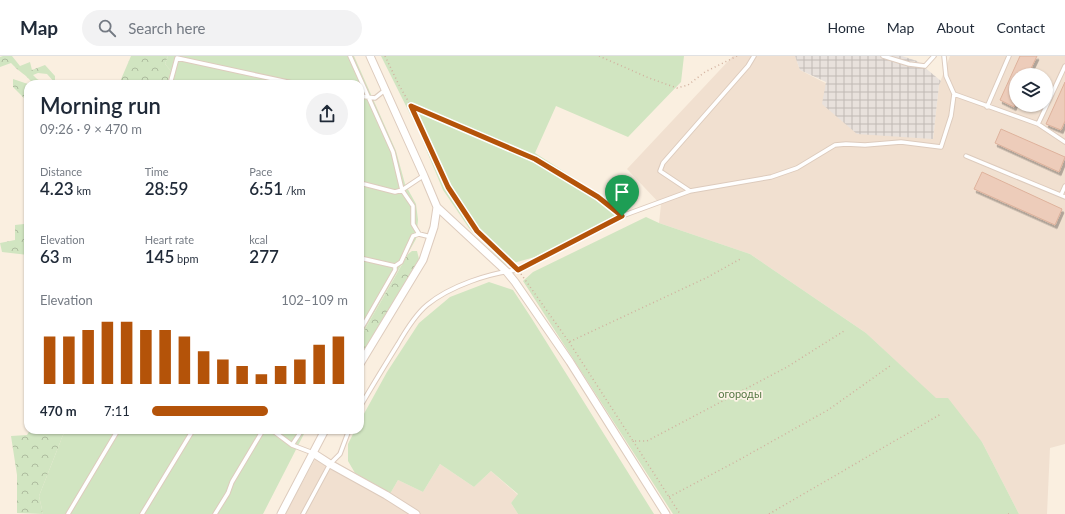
<!DOCTYPE html>
<html lang="en">
<head>
<meta charset="utf-8">
<style>
	body { margin:0; font-family:Lato,sans-serif; background:#f2f2f3; color:#1f2937; height:100vh; display:flex; flex-direction:column; font-size:15px; white-space:nowrap }
	* { box-sizing:border-box; margin:0 }
	p { font-size:13px; color:#747a83 }
	.icon { flex:none; width:22px; height:22px; fill:none; stroke:currentColor; stroke-width:2; stroke-linecap:round; stroke-linejoin:round }
	.map { position:relative; flex:1; overflow:hidden }
	.details { position:absolute; left:24px; top:24px; width:340px; height:354px; display:flex; flex-direction:column; background:#fff; border-radius:12px; box-shadow:0 1px 3px #0004 }
	.details>* { flex:none }
	.buttons { position:absolute; left:1009px; top:12px; display:grid; gap:8px }
	.buttons a { display:grid; place-items:center; width:44px; height:44px; border-radius:50%; background:#fff; box-shadow:0 1px 3px #0004; font-size:20px }
	.pin { position:absolute; display:grid; place-items:center; width:34px; height:34px; color:#fff; margin:-41px -17px; border-radius:50% 50% 50% 0; rotate:-45deg; box-shadow:0 0 4px #0007 }
	.pin .icon { rotate:45deg }
	.round { display:grid; place-items:center; flex:none; width:42px; height:42px; border-radius:21px; background:#f2f2f3 }
	.headline { display:flex; align-items:center; justify-content:space-between; height:68px; padding:0 16px }
	h1 { font-size:22px; font-weight:600; line-height:30px }
	.stats { display:grid; grid-template-columns:repeat(3,1fr); gap:6px; height:68px; padding:4px 16px }
	.stats div { display:grid; align-content:center }
	.stats b { font-size:17px; font-weight:600 }
	.stats small { font-size:11px; font-weight:400 }
	.stats p { font-size:11px }
	.chart { height:112px; padding:8px 16px }
	.chart p { display:flex; justify-content:space-between }
	.chart svg { width:100%; height:72px; margin-top:4px; stroke:#b45309; stroke-width:6 }
	ul { padding:0 16px; list-style:none; font-size:13px }
	li { display:grid; grid-template-columns:64px 48px 1fr; align-items:center; height:30px }
	li i { height:10px; border-radius:5px; background:#b45309 }
	header { display:flex; align-items:center; gap:24px; box-sizing:border-box; height:56px; padding:0 20px; background:#fff; border-bottom:1px solid #e0e1e3 }
	header strong { font-size:19px }
	nav { display:flex; gap:22px; margin-inline-start:auto; font-size:14px }
	.search { width:280px; height:36px; background:#f2f2f3; display:flex; align-items:center; gap:10px; box-sizing:border-box; padding:0 14px; border-radius:22px; color:#747a83; font-size:15px }
	.map>svg:first-child { display:block }
	.residential { fill:#f1e0d0; fill-rule:evenodd }
	.industrial { fill:url(#industrial-grid) }
	.green { fill:#d1e5c1 }
	.forest { fill:url(#forest-crowns) }
	.building { fill:#edccba; stroke:#deb29c; filter:url(#shadow) }
	.lines { fill:none; stroke-linecap:round; stroke-linejoin:round }
	.lane-casing { stroke:#ddcbbd; stroke-width:5.5 }
	.street-casing { stroke:#ddcbbd; stroke-width:9 }
	.path { stroke:#d1b09e; stroke-width:1.5; stroke-dasharray:1 3; stroke-linecap:butt }
	.lane { stroke:#fff; stroke-width:3.5 }
	.street { stroke:#fff; stroke-width:7 }
	.route-casing { stroke:#fff; stroke-width:8 }
	.route { stroke:#b45309; stroke-width:5 }
	.labels { text-anchor:middle; dominant-baseline:central; stroke-width:3.5; stroke-linejoin:round; paint-order:stroke }
	.park-label { font-size:11px; fill:#577946; stroke:#fdf3e6 }
</style>
</head>
<body>
<header>
<strong>Map</strong>
<div class="search"><svg class="icon" aria-label="search" viewBox="0 0 24 24"><circle cx="10" cy="10" r="6"/><path d="M15 15l6 6"/></svg>Search here</div>
<nav><a>Home</a><a>Map</a><a>About</a><a>Contact</a></nav>
</header>
<div class="map">
<svg width="1065" height="458" viewBox="0 0 1065 458">
	<defs>
		<pattern id="industrial-grid" width="8" height="8" patternUnits="userSpaceOnUse"><rect width="8" height="8" fill="#e8e1dc"/><path d="M0 4h8M4 0v8" fill="none" stroke="#c0b9b4"/></pattern>
		<pattern id="forest-crowns" width="20" height="18" patternUnits="userSpaceOnUse"><rect width="20" height="18" fill="#d1e5c1"/><path d="M2 6a3 3 0 1 1 6 0M12 15a3 3 0 1 1 6 0" fill="none" stroke="#aebc9f"/></pattern>
		<filter id="shadow"><feDropShadow dx="2" dy="3.5" stdDeviation="0" flood-color="#0004"/></filter>
	</defs>
	<rect width="100%" height="100%" fill="#faefe0"/>
	<path class="residential" d="M733,0H795L800,14L933,83L939,29L950,0H1065V388L1050,392L1047,458H1019L982,386L866,277L750,198L659,167L661,149L627,113ZM1016,19H1046V49H1016Z
		M319,396L390,438L398,424L423,436L440,408L474,431L491,415L518,439L511,447L518,458H285Z"/>
	<path class="industrial" d="M795,0H902L917,5L941,25L939,29L933,83L857,78L822,48L826,26L800,14Z"/>
	<path class="green" d="M168,0H354L396,95L405,128L416,148L418,164L416,183L360,282V28H167L171,15L165,8Z
		M381,0H684L681,26L628,81L556,50L535,97L602,140L619,158L535,201L506,209L469,172L443,134L418,74Z
		M646,161L659,167L750,198L866,277L936,342H948L982,386L1019,458H673L523,225L533,216Z
		M489,226L513,234L532,263L654,458H518L511,447L518,438L491,415L474,431L440,408L423,436L398,424L390,438L355,417L348,405V388L355,374H360V365L387,316L419,267L450,241Z
		M65,374H306L263,458H43L39,440Z"/>
	<path class="forest" d="M3,0H12L20,10L30,6L32,14L45,9L55,20V27L47,18L38,17L33,19L37,23L46,28H33C26,18 19,16 11,7L0,11V1Z
		M131,0H168L165,8L171,15L167,28H119Z
		M13,23L28,28V46L13,31Z
		M24,168L28,171V199L2,196L0,187L15,184V169Z
		M412,195H417L419,203L360,304V282L408,198Z
		M30,374H65L39,440L43,458L17,457V419L11,380L27,379Z"/>
	<path class="building" d="M1020,0H1037L1028,19H1016V46L1014,51L1000,44Z
		M1065,26V65L1061,74L1046,68Z
		M1001,73L1065,101L1059,116L995,87Z
		M982,116L1062,153L1055,169L974,133Z"/>
	<g class="lines">
		<defs>
			<path id="lane" d="M350,0L393,96L402,134L423,120
				M883,0L909,8L925,10L934,0
				M944,0L946,20L954,38L1038,68L1065,86
				M170,28L177,2L297,28
				M360,40L375,42L385,34
				M987,51L1009,0
				M1038,68L1065,10
				M966,100L1065,141
				M360,127L395,136L402,134L413,150V168L419,178
				M690,135L660,115L663,107L748,10L754,0
				M1061,139L1065,130
				M360,202L395,210L401,206L413,180L419,178L431,181
				M360,275L395,214V210
				M360,351C372,330 385,309 398,288C406,274 415,259 427,249C450,230 489,217 518,214L622,160L690,135L771,121L797,112L835,89L846,88L865,89L901,86L941,91L951,60L954,38
				M272,374L292,389L313,397
				M292,389L302,374
				M68,458L118,374
				M142,458L193,374
				M215,458L228,437L232,426L263,374
				M303,458L330,408L340,398L349,374"/>
			<path id="street" d="M437,151L506,215L515,226L570,306L666,458
				M360,308L423,204L434,171L437,151L424,120L370,0
				M313,397L330,408L386,439L416,458
				M281,458L325,374"/>
		</defs>
		<use href="#lane" class="lane-casing"/>
		<use href="#street" class="street-casing"/>
		<path class="path" d="M385,0L399,29L411,50L535,103L598,141L617,157
			M599,0L649,22L677,32L688,29L705,16L737,0
			M411,50L448,131L477,175L513,210
			M521,218L569,286L708,221L742,202
			M569,286L633,385H647L787,311L844,275
			M633,385L680,458
			M669,441L737,405L828,354L890,310
			M769,458L941,358
			M1008,458H1009"/>
		<use href="#lane" class="lane"/>
		<use href="#street" class="street"/>
	</g>
	<g class="lines">
		<defs>
			<path id="route" d="M411,50L535,103L598,141L622,160L518,214L477,175L448,131Z"/>
		</defs>
		<use href="#route" class="route-casing"/>
		<use href="#route" class="route"/>
	</g>
	<g class="labels">
		<g class="park-label">
			<text x="740" y="337">огороды</text>
		</g>
	</g>
</svg>
<div class="buttons">
<a><svg class="icon" aria-label="layers" viewBox="0 0 24 24"><path d="M12 4l9 5-9 5-9-5zM3 14l9 5 9-5"/></svg></a>
</div>
<div class="pin" style="left:622px;top:160px;background:#1e9e55"><svg class="icon" aria-label="arrive" viewBox="0 0 24 24"><path d="M6 21V4h12l-3 4 3 4H6"/></svg></div>
<section class="details">
<div class="headline"><div><h1>Morning run</h1><p>09:26 · 9 × 470 m</p></div><a class="round"><svg class="icon" aria-label="share" viewBox="0 0 24 24"><path d="M12 15V3M7 8l5-5 5 5M5 13v7h14v-7"/></svg></a></div>
<div class="stats">
<div><p>Distance</p><b>4.23<small> km</small></b></div>
<div><p>Time</p><b>28:59</b></div>
<div><p>Pace</p><b>6:51<small> /km</small></b></div>
</div>
<div class="stats">
<div><p>Elevation</p><b>63<small> m</small></b></div>
<div><p>Heart rate</p><b>145<small> bpm</small></b></div>
<div><p>kcal</p><b>277</b></div>
</div>
<div class="chart"><p><span>Elevation</span>102–109 m</p>
<svg viewBox="0 0 160 44" preserveAspectRatio="none"><path d="M5 44V15M15 44V15M25 44V11M35 44V6M45 44V6M55 44V11M65 44V11M75 44V15M85 44V24M95 44V29M105 44V33M115 44V38M125 44V33M135 44V29M145 44V20M155 44V15"/></svg>
</div>
<ul>
<li><b>470 m</b>7:11<i style="width:59%"></i></li>
</ul>
</section>
</div>
</body>
</html>
